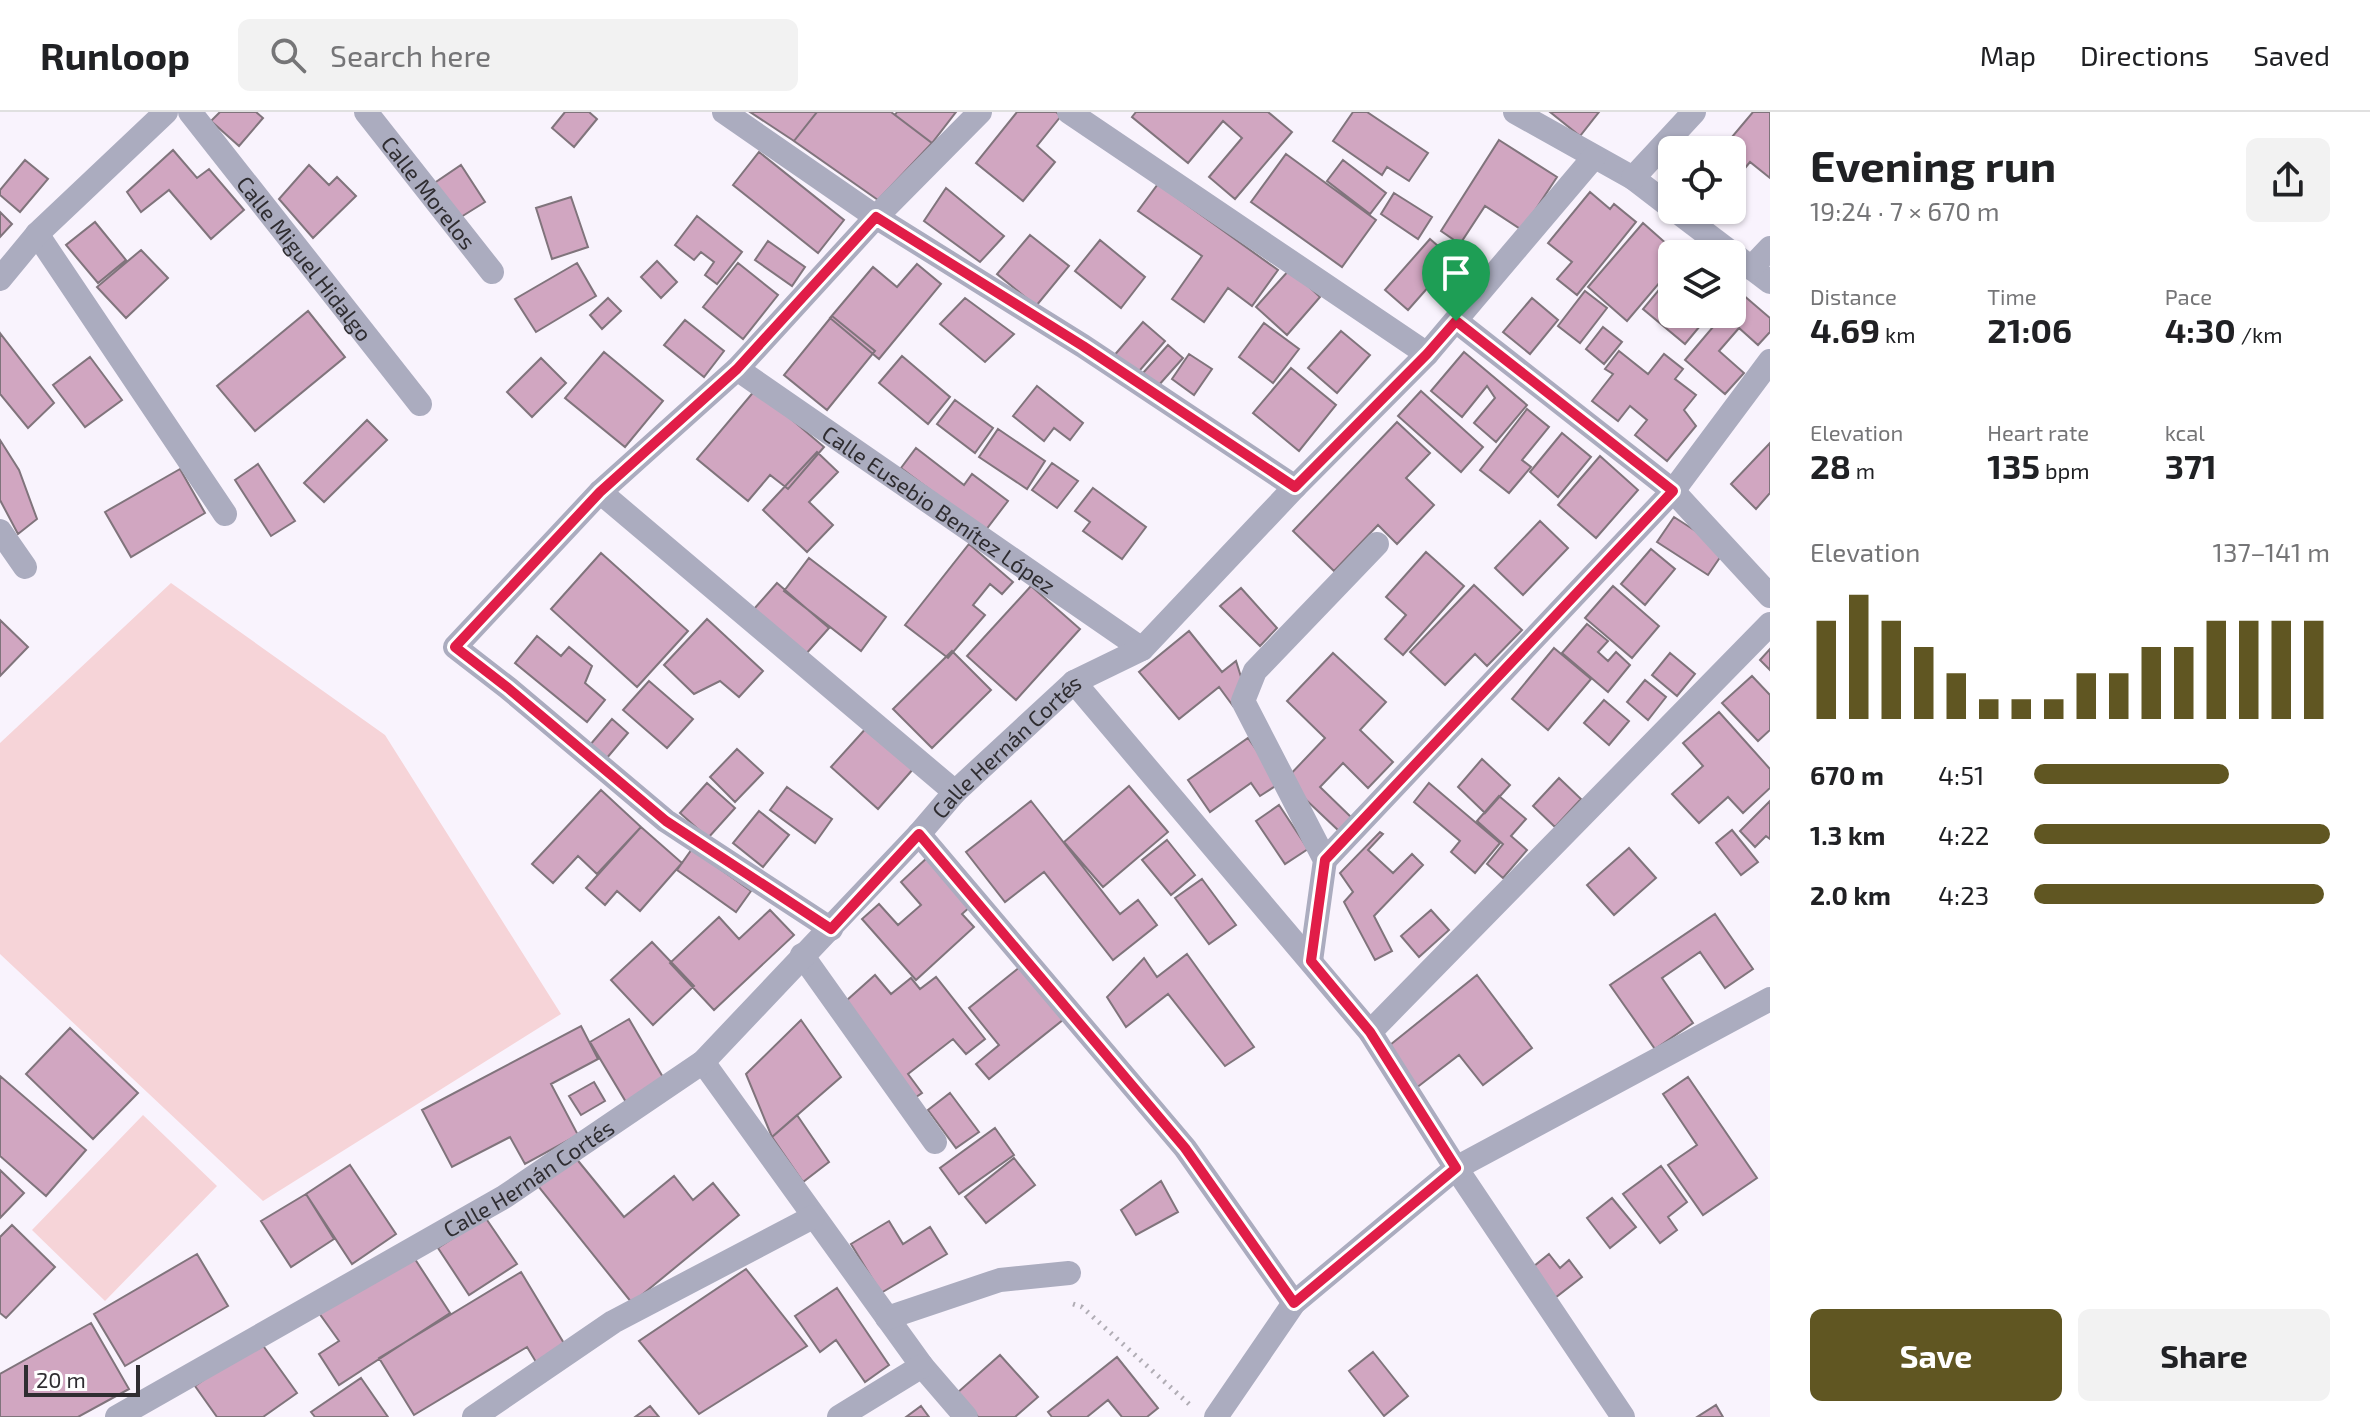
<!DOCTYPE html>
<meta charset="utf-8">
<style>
:root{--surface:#fff;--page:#f2f2f2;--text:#202124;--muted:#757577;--line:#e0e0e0;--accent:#605622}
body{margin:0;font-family:"Exo 2",sans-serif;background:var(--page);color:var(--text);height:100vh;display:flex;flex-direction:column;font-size:30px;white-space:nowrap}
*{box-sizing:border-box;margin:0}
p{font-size:26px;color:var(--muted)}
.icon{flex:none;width:44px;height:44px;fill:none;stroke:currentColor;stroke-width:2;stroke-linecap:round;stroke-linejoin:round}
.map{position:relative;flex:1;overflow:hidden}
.panel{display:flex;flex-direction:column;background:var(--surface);width:600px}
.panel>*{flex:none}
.fabs{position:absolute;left:1658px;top:24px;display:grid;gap:16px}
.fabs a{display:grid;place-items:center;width:88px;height:88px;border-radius:12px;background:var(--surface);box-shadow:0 2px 6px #0004;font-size:40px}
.scale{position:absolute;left:24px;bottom:20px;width:116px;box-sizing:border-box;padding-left:8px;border:4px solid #2f2d31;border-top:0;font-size:22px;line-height:28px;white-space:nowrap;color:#2f2d31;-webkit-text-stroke:6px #fff;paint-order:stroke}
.pin{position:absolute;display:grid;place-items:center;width:68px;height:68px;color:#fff;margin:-82px -34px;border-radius:50% 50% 50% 0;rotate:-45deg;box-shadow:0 0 8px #0007}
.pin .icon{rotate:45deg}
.round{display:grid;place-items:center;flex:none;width:84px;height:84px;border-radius:12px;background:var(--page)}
.headline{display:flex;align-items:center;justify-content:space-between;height:136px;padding:0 40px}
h1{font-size:44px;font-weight:700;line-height:60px}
.figures{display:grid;grid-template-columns:repeat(3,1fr);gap:12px;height:136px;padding:8px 40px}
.figures div{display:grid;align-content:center}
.figures b{font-size:34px;font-weight:700}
.figures small{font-size:22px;font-weight:400}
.figures p{font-size:22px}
.chart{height:224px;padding:16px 40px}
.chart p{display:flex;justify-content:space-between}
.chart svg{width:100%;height:144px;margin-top:8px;stroke:var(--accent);stroke-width:6}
.button{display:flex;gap:16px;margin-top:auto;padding:16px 40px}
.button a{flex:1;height:92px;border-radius:12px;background:var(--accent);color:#fff;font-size:32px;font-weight:700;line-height:92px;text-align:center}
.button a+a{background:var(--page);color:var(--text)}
ul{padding:0 40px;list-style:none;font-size:26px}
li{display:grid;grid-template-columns:128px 96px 1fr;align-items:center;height:60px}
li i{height:20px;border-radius:10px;background:var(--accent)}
header{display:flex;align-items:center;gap:48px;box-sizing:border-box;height:112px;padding:0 40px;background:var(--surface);border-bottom:2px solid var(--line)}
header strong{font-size:38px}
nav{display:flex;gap:44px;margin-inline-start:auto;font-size:28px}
.search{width:560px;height:72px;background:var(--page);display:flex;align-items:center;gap:20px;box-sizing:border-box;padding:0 28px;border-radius:12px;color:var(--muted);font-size:30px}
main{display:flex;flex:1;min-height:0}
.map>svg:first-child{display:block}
</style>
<header>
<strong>Runloop</strong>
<div class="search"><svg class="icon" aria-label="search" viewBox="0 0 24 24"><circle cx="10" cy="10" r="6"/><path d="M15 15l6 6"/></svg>Search here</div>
<nav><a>Map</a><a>Directions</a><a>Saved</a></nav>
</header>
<main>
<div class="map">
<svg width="1770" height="1305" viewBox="0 0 1770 1305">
<rect width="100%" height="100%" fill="#f9f3fd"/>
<!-- green -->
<path fill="#f6d4d8" d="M171 471 385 623 561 902 263 1089 0 842V631Z
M143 1003 217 1074 105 1189 32 1118Z"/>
<!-- building -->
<path fill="#d1a6c1" stroke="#80747c" stroke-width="2" d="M220 0H256L263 6 239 34 211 9Z
M565 0H589L597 7 574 35 552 16Z
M750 0H817L794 29Z
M817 0H891L932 31 878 88 794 29Z
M897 0H956L932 31 895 3Z
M1017 0H1056L1061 4 1037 34 1055 50 1023 89 976 51Z
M1136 0H1268L1292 20 1235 87 1209 65 1242 26 1223 9 1188 51 1132 5Z
M1353 0H1367L1428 41 1409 69 1387 55 1382 63 1333 29Z
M1550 0H1599L1580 24Z
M1753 0H1770V66L1750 50 1732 72V38H1721Z
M1499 28 1557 65 1522 118 1485 94 1460 132 1441 119Z
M173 38 197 66 209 57 244 98 211 127 169 78 141 100 127 80Z
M759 40 844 108 818 141 733 73Z
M1286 42 1376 108 1342 155 1251 90Z
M25 48 48 67 20 100 0 83V78Z
M1343 48 1386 81 1370 102 1327 69Z
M309 53 329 73 337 65 356 84 313 126 279 87Z
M461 53 485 90 453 110 430 74Z
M1158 72 1278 158 1252 194 1228 176 1204 210 1172 187 1202 144 1138 99Z
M946 76 1004 124 980 150 924 109Z
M1590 80 1610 97 1614 92 1636 110 1577 183 1557 167 1572 150 1548 131Z
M1394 81 1432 105 1418 127 1381 102Z
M571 85 588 135 552 147 536 96Z
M0 100 12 112 0 125Z
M697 104 742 140 717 172 705 163 714 150 701 140 694 148 675 133Z
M95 110 126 148 98 171 66 133Z
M1643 111 1678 142H1672V156L1627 209 1588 175Z
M1030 123 1069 154 1036 194 997 162Z
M1430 127 1453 147 1408 198 1385 178Z
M1100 128 1145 165 1121 196 1075 159Z
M768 129 805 155 792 174 755 148Z
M141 138 168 166 126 206 97 175Z
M657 149 677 170 661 186 641 165Z
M577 151 596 184 536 220 515 187Z
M738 151 778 183 743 227 703 195Z
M917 152 941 172 879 247 830 206 873 155 897 175Z
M1290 157 1320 185 1287 223 1256 195Z
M1672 162V202H1710L1685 232 1643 197Z
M1585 179 1607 196 1580 231 1558 214Z
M1742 182 1770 206V220L1758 233 1739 216 1719 239 1744 261 1725 282 1685 248 1724 202H1732V193Z
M608 186 621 199 602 217 590 203Z
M965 186 1014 222 985 250 940 212Z
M1532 186 1558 208 1530 242 1503 220Z
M308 199 345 245 255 319 217 274Z
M832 204 875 239 827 298 784 263Z
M685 208 724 239 704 265 664 233Z
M1143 210 1165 229 1134 265 1112 246Z
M1264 211 1299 237 1273 271 1239 245Z
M1603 215 1622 230 1604 252 1586 237Z
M1341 219 1370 243 1337 281 1308 256Z
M0 221 54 291 28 316 0 282Z
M1168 233 1183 246 1158 274 1143 261Z
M1619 239 1648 262 1664 242 1683 257 1675 267 1696 283 1684 298 1696 314 1667 349 1635 323 1647 308 1630 294 1618 309 1592 289 1613 262 1605 257Z
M604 240 663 289 625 335 565 286Z
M1464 240 1527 293 1496 330 1474 311 1495 286 1487 274 1462 305 1431 279Z
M1189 242 1212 257 1194 283 1172 267Z
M902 244 950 285 928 312 879 271Z
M90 245 122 288 85 315 53 273Z
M541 246 566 271 532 305 507 280Z
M1291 256 1336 293 1299 339 1253 301Z
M1037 274 1083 311 1070 328 1054 316 1044 329 1013 304Z
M756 277 824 335 788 377 770 363 748 389 697 347Z
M1421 279 1483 335 1461 360 1398 304Z
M955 288 993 316 975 341 937 312Z
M1527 297 1549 315 1522 348 1531 355 1509 381 1480 358Z
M367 308 387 328 324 390 304 371Z
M1397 310 1430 341 1406 366 1434 393 1397 432 1378 413 1334 459 1293 419Z
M998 317 1045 349 1027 377 979 345Z
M1562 321 1591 345 1558 385 1530 360Z
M0 328 19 358 37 407 18 422 0 388Z
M1770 331V381L1756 397 1731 372Z
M916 336 964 373 972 362 1008 389 985 419 901 356Z
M817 340 838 360 809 390 833 413 807 440 763 398Z
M1600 344 1638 378 1596 426 1558 393Z
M1052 351 1078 369 1057 396 1032 378Z
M258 352 295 409 271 424 235 368Z
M180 357 205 401 131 445 105 400Z
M1093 376 1146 415 1122 447 1083 419 1090 410 1075 399Z
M1674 405 1725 438 1708 463 1657 430Z
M1540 409 1568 436 1523 483 1495 456Z
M969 432 1013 470 1002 482 990 472 973 493 985 503 948 546 905 513Z
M1651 437 1675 457 1645 493 1621 472Z
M1426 440 1464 474 1403 543 1385 527 1406 503 1386 485Z
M601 441 688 519 637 575 551 497Z
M809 446 886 505 861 539 784 479Z
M777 471 829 516 805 543 754 497Z
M1474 473 1522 518 1487 554 1475 542 1445 573 1410 540Z
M1031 474 1080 517 1016 588 967 544Z
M1613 474 1659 514 1632 546 1585 506Z
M1241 476 1277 516 1260 534 1220 494Z
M707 507 763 559 739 585 720 569 694 582 664 553Z
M0 508 28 535 0 564Z
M1587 512 1608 529 1598 540 1608 549 1616 540 1630 553 1608 580 1562 541Z
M1189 519 1222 560 1236 549 1242 568 1233 594 1219 575 1179 607 1139 560Z
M537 524 561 544 569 535 592 554 585 571 605 588 587 610 515 551Z
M1554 536 1591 567 1548 618 1512 587Z
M1770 537V558L1760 548Z
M952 539 991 578 932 636 893 597Z
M1333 541 1386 590 1360 618 1393 650 1368 676 1343 651 1320 675 1352 706 1339 719 1285 668 1325 626 1287 589Z
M1670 541 1695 562 1677 584 1652 563Z
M1752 564 1770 583V618L1758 629 1722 591Z
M1645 568 1666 585 1648 608 1627 590Z
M649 569 693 607 667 636 623 598Z
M1604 588 1629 609 1609 633 1584 611Z
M1719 600 1770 657V676L1743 701 1728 685 1699 711 1672 682 1703 654 1683 631Z
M612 607 628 621 606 647 590 633Z
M868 614 914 656 878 697 831 655Z
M1248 626 1280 671 1260 684 1251 671 1210 700 1188 668Z
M737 637 763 661 735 690 710 665Z
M1482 647 1510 673 1485 701 1458 675Z
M1559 666 1581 687 1555 715 1533 694Z
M707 671 735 696 708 726 680 701Z
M1429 671 1500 731 1475 761 1451 740 1460 729 1414 690Z
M1129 674 1168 720 1103 775 1064 730Z
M787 675 832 707 815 731 770 698Z
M601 678 641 715 597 762 578 744 553 771 532 752Z
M1499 684 1526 707 1511 724 1527 738 1503 766 1487 752 1503 732 1477 709Z
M1031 689 1120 802 1138 788 1157 813 1113 848 1044 760 1005 790 966 740Z
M1770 689V727L1766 724 1755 735 1740 719Z
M1279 693 1308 737 1285 752 1256 709Z
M759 699 789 723 763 755 733 731Z
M641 715 682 751 640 799 617 779 605 793 586 776Z
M1732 718 1758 750 1741 763 1716 731Z
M1380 720 1383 722 1368 738 1393 761 1412 742 1423 753 1374 804 1392 839 1375 848 1344 790 1353 780 1340 761Z
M1167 728 1195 763 1171 783 1142 748Z
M1629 736 1656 766 1614 803 1587 773Z
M692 737 751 779 736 800 677 758Z
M929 744 972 793 962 802 974 815 916 868 862 807 879 792 898 813 921 793 901 770Z
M1202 767 1236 813 1209 832 1175 786Z
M770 798 794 823 714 898 670 851 719 805 739 827Z
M1431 798 1449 818 1419 845 1401 824Z
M1715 802 1753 857 1725 876 1700 840 1662 866 1693 911 1655 937 1610 873Z
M652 830 694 874 653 913 611 868Z
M1187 842 1254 935 1225 954 1168 882 1126 915 1107 885 1144 846 1157 865Z
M1021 854 1064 907 989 967 976 952 999 933 969 896Z
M875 863 891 882 911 866 920 877 936 865 985 927 966 942 953 927 908 962 922 981 913 987 846 889Z
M1477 863 1532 936 1483 973 1459 943 1411 980 1390 933Z
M629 907 664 967 626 990 590 930Z
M801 908 841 965 772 1025 746 962Z
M581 914 598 947 551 972 578 1023 525 1052 510 1025 452 1055 422 998Z
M70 916 138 981 93 1027 26 962Z
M0 964 86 1038 46 1084 0 1044Z
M1688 965 1757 1066 1703 1103 1668 1053 1697 1033 1663 982Z
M594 970 605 989 581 1003 569 984Z
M950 981 979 1020 956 1036 928 998Z
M797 1003 829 1050 803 1070 772 1025Z
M995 1016 1014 1043 959 1082 940 1056Z
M575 1045 624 1105 674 1064 693 1088 713 1071 739 1103 632 1191 538 1074Z
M1014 1046 1035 1073 986 1111 965 1085Z
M350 1053 396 1122 352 1152 306 1082Z
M1661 1054 1687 1090 1668 1105 1677 1118 1660 1131 1623 1082Z
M0 1058 24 1081 0 1106Z
M1161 1069 1178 1100 1136 1123 1121 1098Z
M306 1082 334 1127 291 1155 261 1109Z
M1612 1086 1636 1115 1610 1136 1587 1106Z
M485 1105 517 1152 469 1183 438 1136Z
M889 1109 903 1132 930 1115 947 1142 881 1181 851 1132Z
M12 1113 55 1155 6 1206 0 1201V1125Z
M411 1141 450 1201 339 1273 319 1242 339 1229 319 1201Z
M197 1142 228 1194 125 1254 94 1202Z
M1549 1142 1560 1156 1569 1148 1582 1165 1551 1189 1528 1159Z
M746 1157 807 1234 699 1302 639 1229Z
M521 1160 565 1233 536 1250 527 1235 414 1303 379 1246Z
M837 1176 889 1253 865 1270 836 1228 820 1240 795 1204Z
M91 1211 129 1277 78 1305H0V1262Z
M259 1228 297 1281 263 1305H217L195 1274Z
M1373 1240 1408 1284 1384 1304 1349 1259Z
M1000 1243 1038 1285 1015 1305H978L957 1281Z
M1117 1245 1158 1296 1147 1305H1122L1108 1288 1087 1305H1052L1048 1300Z
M361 1266 388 1305H315L311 1300Z
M1716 1293 1723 1305H1697Z
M650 1294 659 1305H635Z
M921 1294 929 1305H906Z"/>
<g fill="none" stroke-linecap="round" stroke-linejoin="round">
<!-- path -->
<path stroke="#b1adb5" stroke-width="5" stroke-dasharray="2 6" stroke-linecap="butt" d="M1073 1192 1082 1195 1189 1292"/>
<!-- minor -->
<g stroke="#abacbf" stroke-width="24">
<path id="s1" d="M190 0 420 292"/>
<path id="s2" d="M366 0 492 160"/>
<path d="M724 0 876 105 1083 234 1295 375"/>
<path d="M1069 0 1427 242"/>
<path d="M1515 0 1633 66 1672 96"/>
<path d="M1633 66 1694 0"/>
<path d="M1675 98 1770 170"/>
<path d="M37 122 225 402"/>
<path d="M1751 156 1770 136"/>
<path d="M0 167 37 122 166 0"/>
<path d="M1456 209 1673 379 1770 484"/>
<path id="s3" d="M737 257 1142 537"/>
<path d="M600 380 955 680"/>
<path d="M0 419 25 455"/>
<path d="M1074 570 1370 920 1456 1056 1623 1305"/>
<path d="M919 722 1185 1036 1294 1191"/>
<path d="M1325 748 1673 379 1770 249"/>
<path d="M831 817 666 709 508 576 455 535 600 380 737 257 876 105 980 0"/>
<path d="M802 843 935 1030"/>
<path d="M1311 849 1325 748 1243 589 1255 559 1377 432"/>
<path d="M1370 920 1770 512"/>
<path d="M703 950 922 1254 966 1305"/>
<path d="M887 1206 1000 1168 1069 1161"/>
<path id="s4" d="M117 1305 504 1085 703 950 919 722 955 680 1074 570 1142 537 1295 375 1427 242 1594 45"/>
<path d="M474 1305 613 1210 813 1105"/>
<path d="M839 1305 922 1254"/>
<path d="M1216 1305 1294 1191 1456 1056 1770 887"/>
</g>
</g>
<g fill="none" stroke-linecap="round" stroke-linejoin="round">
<defs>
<path id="route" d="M876 105 1083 234 1295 375 1427 242 1456 209 1673 379 1325 748 1311 849 1370 920 1456 1056 1294 1191 1185 1036 919 722 831 817 666 709 508 576 455 535 600 380 737 257Z"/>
</defs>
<!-- route casing -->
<use href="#route" stroke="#fff" stroke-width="16"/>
<!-- route -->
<use href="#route" stroke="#e11d48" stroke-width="10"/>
</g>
<g text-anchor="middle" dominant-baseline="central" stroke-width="6" stroke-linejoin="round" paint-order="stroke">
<!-- street labels -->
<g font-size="22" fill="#2f2d31" stroke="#fff">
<text stroke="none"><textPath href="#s2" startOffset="102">Calle Morelos</textPath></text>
<text stroke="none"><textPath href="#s1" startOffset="186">Calle Miguel Hidalgo</textPath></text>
<text stroke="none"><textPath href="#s3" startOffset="246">Calle Eusebio Benítez López</textPath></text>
<text stroke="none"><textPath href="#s4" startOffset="1124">Calle Hernán Cortés</textPath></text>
<text stroke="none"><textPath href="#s4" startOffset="476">Calle Hernán Cortés</textPath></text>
</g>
</g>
</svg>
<div class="fabs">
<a><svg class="icon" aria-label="locate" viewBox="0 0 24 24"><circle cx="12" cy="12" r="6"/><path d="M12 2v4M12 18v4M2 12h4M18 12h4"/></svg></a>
<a><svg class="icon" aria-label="layers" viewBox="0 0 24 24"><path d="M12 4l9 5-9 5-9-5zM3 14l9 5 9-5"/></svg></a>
</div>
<div class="scale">20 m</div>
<div class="pin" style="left:1456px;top:209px;background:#1e9e55"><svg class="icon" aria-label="arrive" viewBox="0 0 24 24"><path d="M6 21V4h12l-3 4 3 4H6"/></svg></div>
</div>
<section class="panel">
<div class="headline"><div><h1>Evening run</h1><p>19:24 · 7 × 670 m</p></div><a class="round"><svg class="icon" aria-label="share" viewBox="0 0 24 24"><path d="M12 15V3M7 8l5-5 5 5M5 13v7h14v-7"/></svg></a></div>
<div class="figures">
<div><p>Distance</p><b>4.69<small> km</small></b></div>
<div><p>Time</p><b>21:06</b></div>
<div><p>Pace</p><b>4:30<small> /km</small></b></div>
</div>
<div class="figures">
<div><p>Elevation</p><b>28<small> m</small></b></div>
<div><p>Heart rate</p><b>135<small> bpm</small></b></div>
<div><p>kcal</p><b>371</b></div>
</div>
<div class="chart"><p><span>Elevation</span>137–141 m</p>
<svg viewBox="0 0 160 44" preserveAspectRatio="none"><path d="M5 44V14M15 44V6M25 44V14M35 44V22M45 44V30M55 44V38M65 44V38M75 44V38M85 44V30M95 44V30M105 44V22M115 44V22M125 44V14M135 44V14M145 44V14M155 44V14"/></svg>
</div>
<ul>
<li><b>670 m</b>4:51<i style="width:66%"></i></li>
<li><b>1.3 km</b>4:22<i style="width:100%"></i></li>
<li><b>2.0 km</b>4:23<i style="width:98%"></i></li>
</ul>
<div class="button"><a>Save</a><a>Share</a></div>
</section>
</main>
